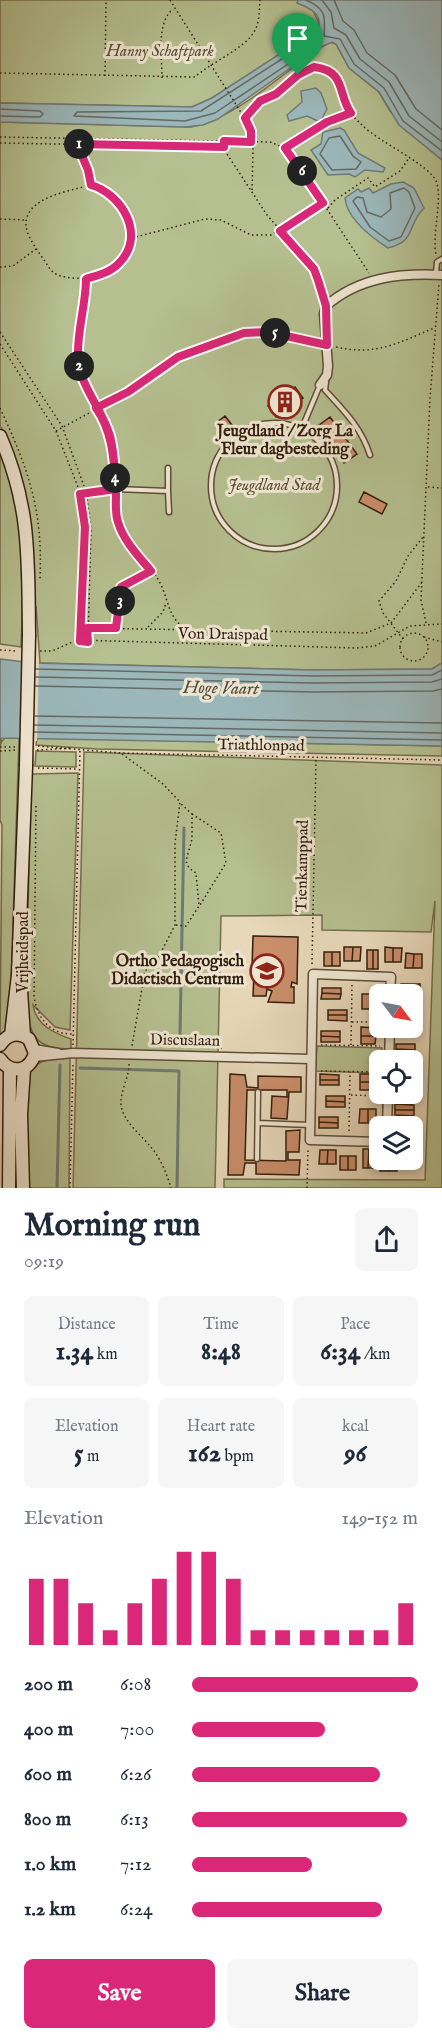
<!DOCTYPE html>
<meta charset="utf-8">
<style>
:root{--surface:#fff;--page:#f6f6f7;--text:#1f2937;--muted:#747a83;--accent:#db2777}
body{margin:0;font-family:"IM FELL English",serif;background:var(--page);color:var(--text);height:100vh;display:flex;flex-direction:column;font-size:22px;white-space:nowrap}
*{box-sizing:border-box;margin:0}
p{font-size:20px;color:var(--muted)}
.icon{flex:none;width:33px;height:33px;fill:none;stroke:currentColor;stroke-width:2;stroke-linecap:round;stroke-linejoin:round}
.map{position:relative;height:1188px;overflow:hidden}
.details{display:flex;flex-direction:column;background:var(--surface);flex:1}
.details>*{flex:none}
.needle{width:39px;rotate:122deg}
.buttons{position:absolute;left:369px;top:984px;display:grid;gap:12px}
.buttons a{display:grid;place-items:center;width:54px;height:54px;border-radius:9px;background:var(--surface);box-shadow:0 3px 9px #0003;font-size:30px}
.pin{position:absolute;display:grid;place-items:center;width:51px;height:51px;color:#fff;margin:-62px -26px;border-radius:50% 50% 50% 0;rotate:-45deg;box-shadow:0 0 6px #0007}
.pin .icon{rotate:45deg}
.km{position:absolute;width:30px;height:30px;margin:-15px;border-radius:50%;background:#222;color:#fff;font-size:16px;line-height:30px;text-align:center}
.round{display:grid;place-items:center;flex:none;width:63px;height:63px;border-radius:9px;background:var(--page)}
.overview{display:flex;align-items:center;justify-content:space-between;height:102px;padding:0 24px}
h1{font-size:33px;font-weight:800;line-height:45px}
.figures{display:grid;grid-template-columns:repeat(3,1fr);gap:9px;height:102px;padding:6px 24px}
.figures div{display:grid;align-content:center;border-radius:9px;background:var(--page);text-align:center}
.figures b{font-size:26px;font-weight:800}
.figures small{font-size:16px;font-weight:400}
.figures p{font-size:16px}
.chart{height:168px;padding:12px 24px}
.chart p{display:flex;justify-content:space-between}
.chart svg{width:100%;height:108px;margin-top:6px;stroke:var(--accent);stroke-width:6}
.cta{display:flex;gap:12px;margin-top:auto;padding:12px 24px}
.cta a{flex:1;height:69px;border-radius:9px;background:var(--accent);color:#fff;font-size:24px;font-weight:800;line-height:69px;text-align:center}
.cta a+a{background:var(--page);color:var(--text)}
ul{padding:0 24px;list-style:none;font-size:20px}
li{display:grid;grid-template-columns:96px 72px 1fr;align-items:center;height:45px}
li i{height:15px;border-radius:8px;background:var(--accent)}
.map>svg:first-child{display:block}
</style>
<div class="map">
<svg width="442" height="1188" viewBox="0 0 442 1188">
<rect width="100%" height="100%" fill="#e7d8b9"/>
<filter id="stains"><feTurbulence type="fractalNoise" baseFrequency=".00333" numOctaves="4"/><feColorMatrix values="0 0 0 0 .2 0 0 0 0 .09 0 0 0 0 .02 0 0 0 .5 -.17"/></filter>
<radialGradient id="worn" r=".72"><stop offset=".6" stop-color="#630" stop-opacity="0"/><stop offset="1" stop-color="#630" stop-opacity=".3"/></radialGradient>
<!-- green -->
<path fill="#b5bf8f" stroke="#746e4e" stroke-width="1.5" d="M0 0H298V3L312 9 320 25 310 35 212 98 192 107 0 103Z
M329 42 336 44 349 68 379 92 390 111 442 160V663L432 669 313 670 40 663 36 606 32 632C34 557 34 494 0 425V122L191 127C237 119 290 66 329 42Z
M0 448 16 483 24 568 21 647 0 644Z
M0 738 2 741 5 738H19L10 1017 8 1031 0 1038 2 825 0 820V746L2 741 0 743Z
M37 738 442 746V756L97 749 36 745Z
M36 751 76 752V767L35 766Z
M84 752 442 765V1188H224V1179L425 1180 435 901 431 932 322 930V915L221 916 215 1188H73Z
M78 773 70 1030 55 1027 33 1005C36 1025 54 1033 71 1039V1049C35 1049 30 1036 26 1004L31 774Z
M317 1046 382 1048 379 1073 315 1071Z
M70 1058 69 1188H28L25 1136 29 1073C38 1058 54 1059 70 1058Z"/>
<!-- water -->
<path fill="#9bb7ba" stroke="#717a75" stroke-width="1.5" d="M298 0H442V160L399 125 379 92 349 68 336 44 332 42 319 48 218 119 203 125 185 127 0 122V103L192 107 212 98 318 29C323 14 310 8 297 3Z
M316 88 321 93 327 109 320 122 307 116 289 121 287 115 302 102 301 91Z
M340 128 344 130 358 153 385 168 383 172 365 170 355 177 349 174 328 175 311 150 321 144 323 132Z
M403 182 414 188 424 208C406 226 417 241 388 248 371 237 347 219 345 198L358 189 361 192 369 188 373 193 391 184Z
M0 659 33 663 313 670 432 669 442 663V746L0 738Z"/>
<!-- pier -->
<path fill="#e7d8b9" d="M22 657 39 660 37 741H20Z"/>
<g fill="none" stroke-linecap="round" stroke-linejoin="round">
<!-- shore -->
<path stroke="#666a64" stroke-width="1.5" d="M306 0C327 9 325 17 324 36L340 39 354 64 384 88 403 121 442 151
M322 0 331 12 334 28 346 35 360 59 389 82 409 116 442 142
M334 0 343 21 354 30 367 53 395 75 416 109 442 130
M310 41 314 43 312 48 215 113 185 121 74 116 77 112 201 111Z
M0 109 40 111 43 114 40 117 0 116
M340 136 353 156 361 162 356 169 332 170 320 154 329 138Z
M404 188 409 192 415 208 401 237 389 241 370 227 353 201 357 197 363 198 367 212 381 217 391 209 390 193Z
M36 669 313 676 432 675 442 670
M36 677 313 683 432 682 442 679
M35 686 313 692 433 691 442 689
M35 716 442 723
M34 725 442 733
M34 732 442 740"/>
<!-- stream -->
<path stroke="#717a75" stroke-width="3" d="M180 1034 184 828
M80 1068 179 1071 177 1188
M57 1188 60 1065"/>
</g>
<!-- building -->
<path fill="#ca8e6b" stroke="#321e0d" stroke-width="1.5" d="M295 387 303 398 276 417 268 406Z
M225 416 235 429 227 436 216 423Z
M330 417 357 454 344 463 318 426Z
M364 492 387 504 382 514 359 502Z
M253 936 298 937 297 984 292 982 291 987H294V1003L268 1002 272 991 267 989 266 996H253L254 973 257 970 252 969Z
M344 947H353L352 961H344Z
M353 947H361L360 961H352Z
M385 947 393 948V962H385Z
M393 948H402L401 962H393Z
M367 950H373V969H367Z
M373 950H378V969H373Z
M324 952H332V966H324Z
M332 952H340V966H332Z
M406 953 414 954 413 968H405Z
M414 954H422V968H413Z
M401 984H420V990L401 989Z
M322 988H341V994L322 993Z
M401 989 420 990V995L401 994Z
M322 993 341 994 340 999H321Z
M362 994H370V1009H362Z
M370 994 378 995V1009H370Z
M328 1010H347V1015H328Z
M328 1015H347V1021L328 1020Z
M361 1027 376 1028V1036H361Z
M400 1029 419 1030V1035H400Z
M321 1031H340V1037L321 1036Z
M321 1036 340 1037V1042H321Z
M361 1036H376L375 1044H361Z
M396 1044H415V1050L396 1049Z
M396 1049 415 1050V1055H396Z
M230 1074 245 1075 247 1087 258 1088V1076L301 1077V1092H289L287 1119 271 1118 272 1096 287 1097V1090H247L245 1160 286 1161V1131L300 1130 299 1152H288V1160H300L299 1175 256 1174V1163H245L243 1175H228Z
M320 1074 339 1075V1080H320Z
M360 1074H375V1082H360Z
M320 1080H339V1085H320Z
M360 1082H375L374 1090H360Z
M326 1096H345V1102L326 1101Z
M326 1101 345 1102V1107H326Z
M395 1104 414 1105V1110H395Z
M360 1109H368V1123H359Z
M368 1109H376V1124L368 1123Z
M395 1110H414V1116L395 1115Z
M319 1117H338V1123L319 1122Z
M319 1122 338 1123V1128H319Z
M363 1149H369L368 1168H363Z
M369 1149H374V1168H368Z
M320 1150H328L327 1164H319Z
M328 1150H336V1164H327Z
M412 1152H418L417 1166H409Z
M340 1156H348V1170H340Z
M348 1156H356V1170H348Z
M381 1160H389V1171H380Z
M389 1160H397V1171H389Z"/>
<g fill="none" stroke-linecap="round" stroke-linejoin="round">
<defs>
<path id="service" d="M436 273 437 262 442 259
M326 382 325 390C344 411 361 427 370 455
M211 486a63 63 0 1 1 126 0a63 63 0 1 1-126 0Z
M302 428 320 385
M168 491 169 512
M80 494 116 489 168 491V468
M258 1123 310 1125
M257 1159 258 1092"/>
<path id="minor" d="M320 385 327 375 328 366 324 314 326 306C359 277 400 273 442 275
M34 1049 58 1053
M34 1057 73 1053 310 1059
M389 1060 390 1028
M387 1126 388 1094
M380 1142 310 1140 313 974 391 977 390 994"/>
<path id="secondary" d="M0 436C31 507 28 560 29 635
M21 991 24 1036
M11 1035 18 975 26 766
M0 1045C7 1034 18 1031 29 1039L35 1053C30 1072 11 1075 0 1059
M9 1188 10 1069
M23 1188 21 1114 24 1069"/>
</defs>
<!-- service casing -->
<use href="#service" stroke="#5f4c38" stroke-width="7"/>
<!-- minor casing -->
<use href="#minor" stroke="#5f4c38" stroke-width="11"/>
<!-- secondary casing -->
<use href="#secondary" stroke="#321e0d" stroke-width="15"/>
<!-- path -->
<path stroke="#321e0d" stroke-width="1.5" stroke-dasharray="1.5 3" stroke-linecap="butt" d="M170 0 247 122 253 149 252 192
M0 73 195 77C210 63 244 49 254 32 260 22 259 11 260 0
M105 76 106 0
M162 78C162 57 156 23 173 9
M245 118C251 113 254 106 260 101 265 98 272 96 277 93 290 86 301 65 318 67 342 70 339 92 347 108 351 115 357 120 362 125 380 143 431 165 437 183 442 206 432 231 436 255
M0 137 270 142 285 148 292 156 369 273
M75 140 88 170 91 185
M224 141 227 154 267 215 314 269 322 297
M0 143 224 147
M285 148 327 122 350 114
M91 185C153 203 139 284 72 278 62 277 53 275 48 266 41 255 31 243 27 231 18 198 70 191 91 185Z
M328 208 335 200 368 178 375 187 400 171 409 158
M0 219 25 220
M132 238 205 219 221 220 251 235H271L323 203
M0 267 13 266 36 249
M86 279 77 355 81 377 104 419 110 437 115 482
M0 332 62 426 84 486
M0 344 56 431 78 487
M336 347C376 356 398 343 434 328
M0 408C29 470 43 511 40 579
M56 431 128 392 178 358 244 333 269 331 316 343
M428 487 442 488
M116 496C118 547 138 544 159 581 169 599 167 616 185 629
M87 499 91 529 88 641
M426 623 421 600 430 398 439 284
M148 627 163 612 166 603
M87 628 366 633 391 623 422 582
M116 628 121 587 150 571
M400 647a14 14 0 1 1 28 0a14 14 0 1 1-28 0Z
M424 637 442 642
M403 639 383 613 379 601 396 581 408 556 423 537
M80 640 85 527 81 501
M0 650 17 651
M40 651H52L77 640 357 648 375 646 410 626 442 624
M38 746 121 753 442 760
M0 747H16
M37 750 72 748
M0 751 17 750
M122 754 163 784 180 802 175 843V925L158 958 145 971 132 1046
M38 768 78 769
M36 806 34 997C38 1018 49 1034 72 1034
M192 814 221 833 226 863 200 905
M176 925 186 926 199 906 196 873 189 868 186 861 192 839V814L180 803
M312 964 316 759
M352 1022H380
M73 1045 80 750
M321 1045 380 1046
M351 1045 352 983
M189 1046 223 1048
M129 1064C129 1078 120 1091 121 1105 123 1121 140 1134 150 1146 160 1157 167 1174 171 1188
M321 1071 380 1072
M351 1095 379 1096
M349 1131 350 1072
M70 1188 73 1062
M307 1188 308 1149"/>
<!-- service -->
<use href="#service" stroke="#efe6d2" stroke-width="4"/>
<!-- minor -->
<use href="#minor" stroke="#efe6d2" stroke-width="8"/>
<!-- secondary -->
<use href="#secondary" stroke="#efe6d2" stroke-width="12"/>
<defs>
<path id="secondary-bridge" d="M26 766 29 635"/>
</defs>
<!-- secondary-bridge casing -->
<use href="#secondary-bridge" stroke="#321e0d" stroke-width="15" stroke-linecap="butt"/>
<!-- secondary-bridge -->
<use href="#secondary-bridge" stroke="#efe6d2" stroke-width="12"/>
</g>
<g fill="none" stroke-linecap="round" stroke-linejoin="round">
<defs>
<path id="route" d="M298 75 276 94 260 101 245 118 251 131V142L224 141V147L77 144 88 170 91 185C122 194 146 235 120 262 112 272 98 275 86 279 86 304 77 331 78 356 79 386 102 408 110 436 115 455 115 475 116 495 116 503 115 514 118 522 123 540 139 557 151 571L121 587 116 628H87L88 642 80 641 85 527 80 494 116 489C114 461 113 432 96 408L128 392 178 357 244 333 268 332 327 345 326 306 318 280 314 269 280 231 323 203 285 148 327 122 351 113C337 94 347 71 314 67L298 75"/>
</defs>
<!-- route casing -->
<use href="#route" stroke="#fff" stroke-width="12"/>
<!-- route -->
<use href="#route" stroke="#db2777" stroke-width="8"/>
</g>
<!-- icons -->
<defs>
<symbol id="building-ring" viewBox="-11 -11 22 22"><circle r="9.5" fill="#efe6d2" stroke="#8f2418" stroke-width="1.5"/><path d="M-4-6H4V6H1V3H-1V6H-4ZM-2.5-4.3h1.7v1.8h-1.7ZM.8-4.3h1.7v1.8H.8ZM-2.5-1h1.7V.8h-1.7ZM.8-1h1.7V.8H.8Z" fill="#8f2418"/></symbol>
<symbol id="university-ring" viewBox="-11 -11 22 22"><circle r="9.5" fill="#efe6d2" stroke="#8f2418" stroke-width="1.5"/><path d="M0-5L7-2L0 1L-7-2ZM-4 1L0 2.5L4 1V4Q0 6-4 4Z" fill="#8f2418"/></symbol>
</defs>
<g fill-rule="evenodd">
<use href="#building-ring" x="266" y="383" width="38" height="38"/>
<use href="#university-ring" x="248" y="952" width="38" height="38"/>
</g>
<g text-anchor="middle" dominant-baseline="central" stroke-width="6" stroke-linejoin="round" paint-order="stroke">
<!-- park labels -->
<g font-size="16" font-style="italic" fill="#594e34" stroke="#efe6d2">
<text x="160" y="52">Hanny Schaftpark</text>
<text x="274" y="486">Jeugdland Stad</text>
</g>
<!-- poi labels -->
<g font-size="16" font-weight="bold" fill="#321e0d" stroke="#efe6d2">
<text x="285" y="432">Jeugdland / Zorg La<tspan x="285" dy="18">Fleur dagbesteding</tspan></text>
<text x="244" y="962" text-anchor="end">Ortho Pedagogisch<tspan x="244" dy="18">Didactisch Centrum</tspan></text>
</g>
<!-- street labels -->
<g font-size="16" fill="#321e0d" stroke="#efe6d2">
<text transform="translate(223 635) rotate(1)">Von Draispad</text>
<text transform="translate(261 746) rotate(1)">Triathlonpad</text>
<text transform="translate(303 866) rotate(-89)">Tienkamppad</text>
<text transform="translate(24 952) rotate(-90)">Vrijheidspad</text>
<text transform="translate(185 1041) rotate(1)">Discuslaan</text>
</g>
<!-- water labels -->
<g font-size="18" font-style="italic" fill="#524c41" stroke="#efe6d2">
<text transform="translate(221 689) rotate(1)">Hoge Vaart</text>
</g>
</g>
<rect width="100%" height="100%" filter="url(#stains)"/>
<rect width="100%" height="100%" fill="url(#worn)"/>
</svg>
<div class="buttons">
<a><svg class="needle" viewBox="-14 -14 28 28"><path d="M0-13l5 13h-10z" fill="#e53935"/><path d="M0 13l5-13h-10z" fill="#747a83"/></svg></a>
<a><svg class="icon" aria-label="locate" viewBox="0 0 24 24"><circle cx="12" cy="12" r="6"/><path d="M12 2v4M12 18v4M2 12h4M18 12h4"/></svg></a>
<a><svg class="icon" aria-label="layers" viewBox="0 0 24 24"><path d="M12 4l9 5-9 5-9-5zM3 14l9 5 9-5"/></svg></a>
</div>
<div class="pin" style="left:298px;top:75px;background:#1e9e55"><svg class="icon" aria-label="arrive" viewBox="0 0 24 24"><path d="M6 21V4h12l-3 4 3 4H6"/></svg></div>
<b class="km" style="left:79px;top:144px">1</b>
<b class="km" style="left:79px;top:366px">2</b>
<b class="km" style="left:120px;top:601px">3</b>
<b class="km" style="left:115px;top:478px">4</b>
<b class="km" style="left:275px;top:333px">5</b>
<b class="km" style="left:302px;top:171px">6</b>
</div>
<section class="details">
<div class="overview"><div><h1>Morning run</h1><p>09:19</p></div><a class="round"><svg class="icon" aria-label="share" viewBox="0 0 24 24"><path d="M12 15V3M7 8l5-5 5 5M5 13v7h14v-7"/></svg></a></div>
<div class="figures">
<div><p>Distance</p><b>1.34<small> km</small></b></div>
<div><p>Time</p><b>8:48</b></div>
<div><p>Pace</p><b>6:34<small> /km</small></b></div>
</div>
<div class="figures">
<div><p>Elevation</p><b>5<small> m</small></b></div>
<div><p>Heart rate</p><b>162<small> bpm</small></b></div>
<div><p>kcal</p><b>96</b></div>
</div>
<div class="chart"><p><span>Elevation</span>149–152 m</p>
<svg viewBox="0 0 160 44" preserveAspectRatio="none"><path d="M5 44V17M15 44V17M25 44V27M35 44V38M45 44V27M55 44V17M65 44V6M75 44V6M85 44V17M95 44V38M105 44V38M115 44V38M125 44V38M135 44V38M145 44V38M155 44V27"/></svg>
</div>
<ul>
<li><b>200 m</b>6:08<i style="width:100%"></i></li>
<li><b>400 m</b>7:00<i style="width:59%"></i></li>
<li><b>600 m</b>6:26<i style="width:83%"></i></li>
<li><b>800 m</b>6:13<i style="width:95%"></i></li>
<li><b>1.0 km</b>7:12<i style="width:53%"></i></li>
<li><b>1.2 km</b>6:24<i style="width:84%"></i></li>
</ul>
<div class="cta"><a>Save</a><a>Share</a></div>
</section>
